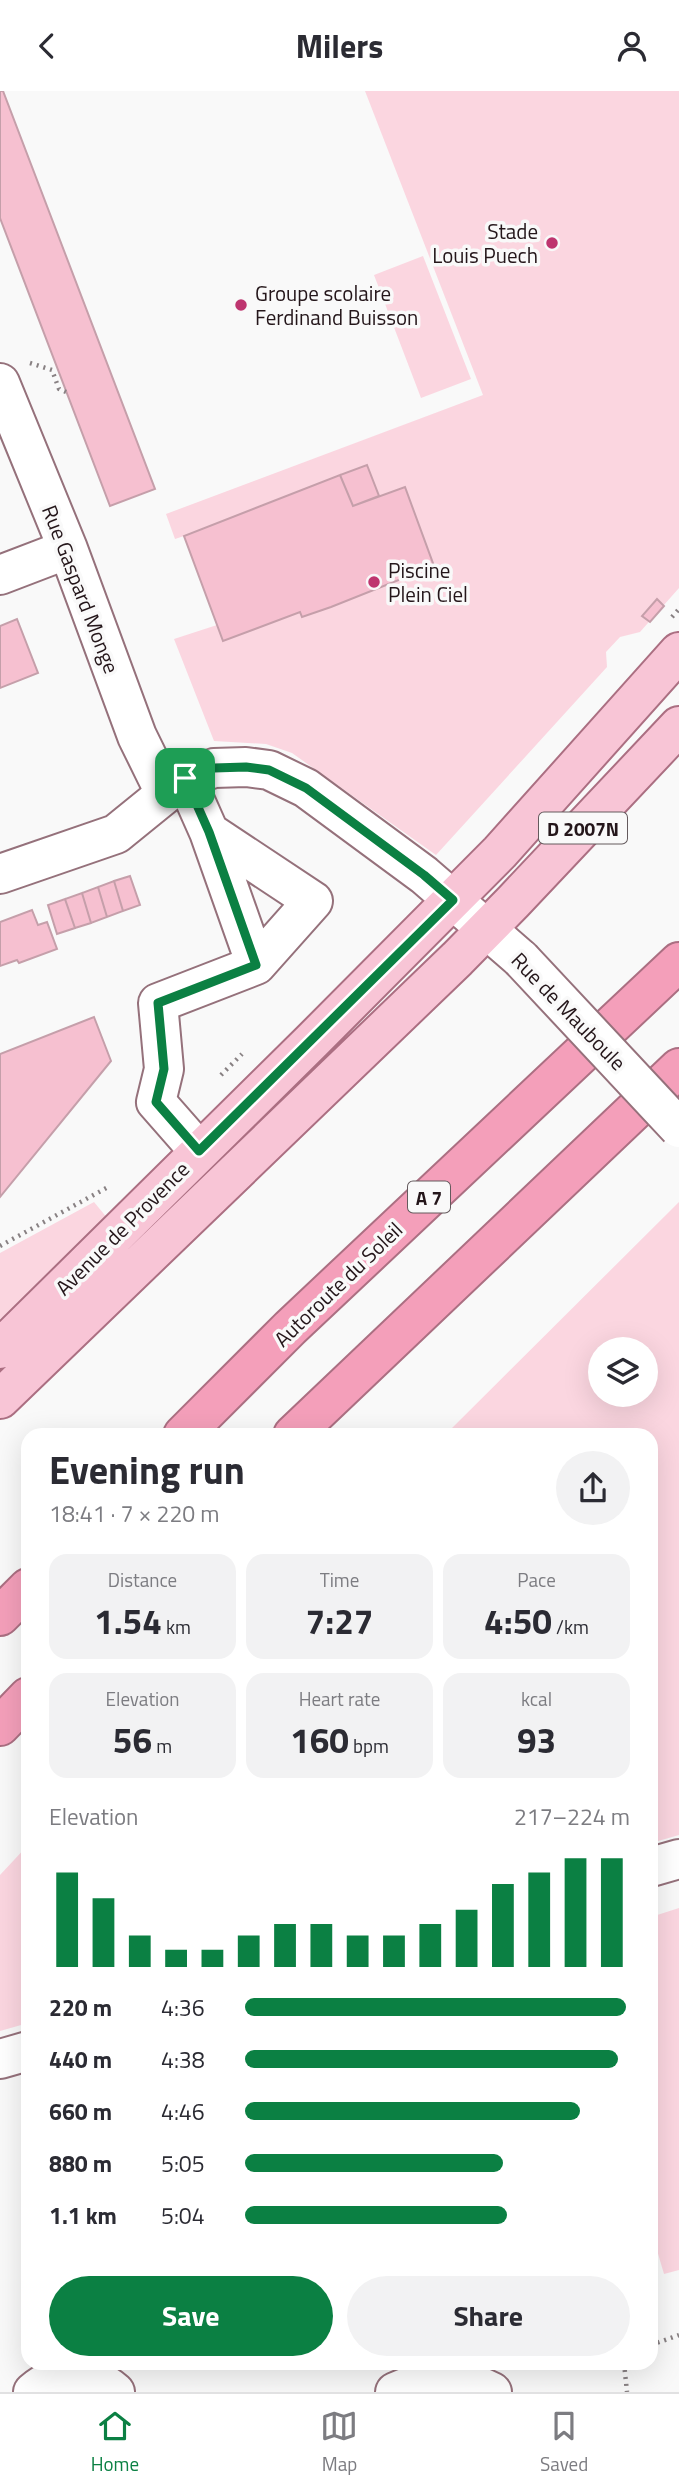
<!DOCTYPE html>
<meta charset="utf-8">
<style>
:root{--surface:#fff;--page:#f2f2f3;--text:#2b2b33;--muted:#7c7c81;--line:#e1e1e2;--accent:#0b8043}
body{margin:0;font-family:"Titillium Web",sans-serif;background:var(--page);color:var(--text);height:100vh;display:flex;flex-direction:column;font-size:26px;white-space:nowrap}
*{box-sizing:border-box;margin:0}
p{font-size:23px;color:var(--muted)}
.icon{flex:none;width:38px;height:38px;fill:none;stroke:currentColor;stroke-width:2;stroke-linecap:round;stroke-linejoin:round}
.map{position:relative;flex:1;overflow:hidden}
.sheet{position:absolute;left:21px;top:1337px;width:637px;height:942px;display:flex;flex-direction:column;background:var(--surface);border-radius:21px;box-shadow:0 7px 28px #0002}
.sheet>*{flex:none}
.buttons{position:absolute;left:588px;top:1246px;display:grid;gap:14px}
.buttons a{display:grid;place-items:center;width:70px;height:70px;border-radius:50%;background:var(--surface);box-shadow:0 7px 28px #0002;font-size:35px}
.pin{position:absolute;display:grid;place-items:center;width:60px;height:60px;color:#fff;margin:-30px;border-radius:14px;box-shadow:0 4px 10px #0006}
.round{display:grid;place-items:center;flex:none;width:74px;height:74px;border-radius:37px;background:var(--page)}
.overview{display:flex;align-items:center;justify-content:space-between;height:119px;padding:0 28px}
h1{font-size:38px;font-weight:700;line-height:52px}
.figures{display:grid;grid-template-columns:repeat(3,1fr);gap:10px;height:119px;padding:7px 28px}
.figures div{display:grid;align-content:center;border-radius:18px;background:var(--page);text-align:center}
.figures b{font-size:35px;font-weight:700}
.figures small{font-size:19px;font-weight:400}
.figures p{font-size:19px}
.chart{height:196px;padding:14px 28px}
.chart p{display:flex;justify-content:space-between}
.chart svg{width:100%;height:126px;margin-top:7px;stroke:var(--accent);stroke-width:6}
.cta{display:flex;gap:14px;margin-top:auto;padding:14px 28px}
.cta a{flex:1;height:80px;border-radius:42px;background:var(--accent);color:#fff;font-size:28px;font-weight:700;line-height:80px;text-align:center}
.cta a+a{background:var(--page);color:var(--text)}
ul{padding:0 28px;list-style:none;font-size:23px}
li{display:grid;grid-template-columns:112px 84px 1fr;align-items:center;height:52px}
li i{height:18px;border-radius:9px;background:var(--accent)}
header{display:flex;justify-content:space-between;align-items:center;height:91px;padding:0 28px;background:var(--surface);font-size:32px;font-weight:700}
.dock{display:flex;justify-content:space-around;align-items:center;height:98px;border-top:2px solid var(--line);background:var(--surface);font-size:19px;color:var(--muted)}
.dock a{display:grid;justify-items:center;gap:4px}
.dock .current{color:var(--accent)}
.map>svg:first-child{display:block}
</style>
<header><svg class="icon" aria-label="back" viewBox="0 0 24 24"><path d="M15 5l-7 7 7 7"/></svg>Milers<svg class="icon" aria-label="person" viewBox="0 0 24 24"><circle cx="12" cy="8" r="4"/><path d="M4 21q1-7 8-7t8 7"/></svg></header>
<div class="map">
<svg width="679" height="2301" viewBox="0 0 679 2301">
<rect width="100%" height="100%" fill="#f9f9f9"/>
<!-- green -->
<path fill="#fbd6e0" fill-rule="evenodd" d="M365 0H679V497L640 541 620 546 606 561 607 576 436 764 292 662 266 653 214 650 174 548 217 534 184 445 175 448 166 423 483 304Z
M423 165 471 288 421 307 374 184Z
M94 1111 108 1128 15 1217 0 1228V1162Z
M679 1111V1744L651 1752V1344H445ZM600 1258H646V1304H600Z
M28 1754V1932L0 1940V1784Z
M679 1817V2179L664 2183 651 2139V1826Z"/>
<!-- building -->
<path fill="#f6c0d0" stroke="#c59faa" stroke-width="2" d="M0 0H3L155 398 110 415 0 127Z
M367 374 379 405 353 415 340 384Z
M340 384 353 415 405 396 434 475 331 516 302 526 300 521 223 550 184 445Z
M657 508 664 515 650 531 642 525Z
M17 528 38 582 0 597V535Z
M130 785 140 814 123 820 114 790Z
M114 790 123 820 107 826 98 796Z
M98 796 107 826 91 832 82 802Z
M82 802 91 832 75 837 65 808Z
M65 808 75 837 57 843 48 814Z
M32 819 38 834 47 831 57 858 19 872 17 869 0 875V831Z
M94 926 111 970 0 1106V963Z"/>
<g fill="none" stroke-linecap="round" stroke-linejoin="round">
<defs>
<path id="minor" d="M0 292 68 458 137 645 165 702
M0 484 68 458
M185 687 209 741 256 874
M0 783 116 743 185 687 214 677 246 676 269 679 306 697 424 784 521 868
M199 1060 156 1011 164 978 158 912 256 874 313 810 209 741
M651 1776 679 1768
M0 1968 28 1960
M33 2301C57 2280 91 2280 115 2301
M395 2301C435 2284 451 2280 492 2301"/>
<path id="major" d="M0 1258 312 950 500 761 679 561
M0 1308 457 868 513 811 679 635"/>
<path id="highway" d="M183 1344 290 1237 679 871
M293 1344 679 977
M0 1525 28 1497
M0 1635 28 1606"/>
</defs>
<!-- minor casing -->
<use href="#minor" stroke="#95717b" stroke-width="42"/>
<!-- major casing -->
<use href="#major" stroke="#ab6f82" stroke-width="42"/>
<!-- highway casing -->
<use href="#highway" stroke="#ab6f82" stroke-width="42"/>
<!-- path -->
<path stroke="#888183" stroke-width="4.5" stroke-dasharray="2 5" stroke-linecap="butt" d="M30 272 52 279 59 298 66 301
M672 526 679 518
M221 984 242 963
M0 1155 110 1095
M651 2254 679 2244
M624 2272 627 2301"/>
<!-- minor -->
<use href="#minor" stroke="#fff" stroke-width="38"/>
<!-- major -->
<use href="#major" stroke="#f8c5d6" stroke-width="38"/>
<!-- highway -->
<use href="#highway" stroke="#f49fba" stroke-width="38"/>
<defs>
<path id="minor-bridge" d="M521 868 679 1037"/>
</defs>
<!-- minor-bridge casing -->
<use href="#minor-bridge" stroke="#95717b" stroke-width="42" stroke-linecap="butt"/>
<!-- minor-bridge -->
<use href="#minor-bridge" stroke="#fff" stroke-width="38"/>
</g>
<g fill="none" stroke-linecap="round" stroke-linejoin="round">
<defs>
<path id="route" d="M246 676 269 679 306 697 424 784 453 809 199 1060 156 1011 164 978 158 912 256 874 209 741 185 687 214 677Z"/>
</defs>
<!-- route casing -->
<use href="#route" stroke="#fff" stroke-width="14"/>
<!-- route -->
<use href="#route" stroke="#0b8043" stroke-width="9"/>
</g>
<!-- markers -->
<g fill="#be356f" stroke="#f9f9f9" stroke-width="2.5">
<circle cx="552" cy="152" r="7"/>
<circle cx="241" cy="214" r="7"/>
<circle cx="374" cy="491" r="7"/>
</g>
<g text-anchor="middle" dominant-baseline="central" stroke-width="7" stroke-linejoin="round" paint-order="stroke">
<!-- shield labels -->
<g fill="#f9f9f9" stroke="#645a5d" stroke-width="2">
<rect x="539" y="721.5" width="88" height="31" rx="5"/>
<rect x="408" y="1090.5" width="42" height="31" rx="5"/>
</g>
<g font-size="19" font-weight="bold" fill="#24161a">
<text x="583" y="737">D 2007N</text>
<text x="429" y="1106">A 7</text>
</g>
<!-- poi labels -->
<g font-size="21" fill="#24161a" stroke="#f9f9f9" text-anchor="start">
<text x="538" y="140" text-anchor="end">Stade<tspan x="538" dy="24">Louis Puech</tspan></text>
<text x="255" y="202">Groupe scolaire<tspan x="255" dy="24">Ferdinand Buisson</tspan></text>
<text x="388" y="479">Piscine<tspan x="388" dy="24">Plein Ciel</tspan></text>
</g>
<!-- street labels -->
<g font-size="21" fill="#24161a" stroke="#f9f9f9">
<text transform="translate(81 498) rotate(69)">Rue Gaspard Monge</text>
<text transform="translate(569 920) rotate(46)">Rue de Mauboule</text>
<text transform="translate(122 1137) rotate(-45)">Avenue de Provence</text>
<text transform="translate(338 1193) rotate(-44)">Autoroute du Soleil</text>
</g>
</g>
</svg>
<div class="buttons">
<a><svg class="icon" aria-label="layers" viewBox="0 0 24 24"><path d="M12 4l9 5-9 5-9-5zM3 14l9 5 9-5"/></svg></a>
</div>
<div class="pin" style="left:185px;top:687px;background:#1e9e55"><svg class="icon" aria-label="arrive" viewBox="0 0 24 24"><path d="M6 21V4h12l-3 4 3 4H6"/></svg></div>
<section class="sheet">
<div class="overview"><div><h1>Evening run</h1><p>18:41 · 7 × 220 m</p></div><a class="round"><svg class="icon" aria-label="share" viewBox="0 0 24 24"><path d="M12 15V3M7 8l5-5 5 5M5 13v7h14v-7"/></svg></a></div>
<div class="figures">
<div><p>Distance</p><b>1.54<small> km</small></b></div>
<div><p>Time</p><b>7:27</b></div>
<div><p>Pace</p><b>4:50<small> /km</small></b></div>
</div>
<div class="figures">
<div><p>Elevation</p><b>56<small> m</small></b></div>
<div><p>Heart rate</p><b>160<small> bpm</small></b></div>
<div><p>kcal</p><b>93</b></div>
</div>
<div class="chart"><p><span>Elevation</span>217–224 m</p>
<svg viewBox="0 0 160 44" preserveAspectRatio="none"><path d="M5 44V11M15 44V20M25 44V33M35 44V38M45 44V38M55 44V33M65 44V29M75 44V29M85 44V33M95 44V33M105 44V29M115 44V24M125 44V15M135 44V11M145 44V6M155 44V6"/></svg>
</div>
<ul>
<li><b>220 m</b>4:36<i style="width:99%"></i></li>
<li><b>440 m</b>4:38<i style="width:97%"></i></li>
<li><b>660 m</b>4:46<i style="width:87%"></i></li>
<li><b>880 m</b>5:05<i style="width:67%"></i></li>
<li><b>1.1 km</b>5:04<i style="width:68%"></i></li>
</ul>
<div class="cta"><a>Save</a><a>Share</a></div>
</section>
</div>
<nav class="dock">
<a class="current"><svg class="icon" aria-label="home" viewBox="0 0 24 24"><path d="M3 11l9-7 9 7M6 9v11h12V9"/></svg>Home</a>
<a><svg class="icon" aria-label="map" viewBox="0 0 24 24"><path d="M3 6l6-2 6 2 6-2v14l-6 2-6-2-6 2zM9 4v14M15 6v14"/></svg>Map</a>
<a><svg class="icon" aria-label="saved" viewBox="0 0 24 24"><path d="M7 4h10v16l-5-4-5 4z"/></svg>Saved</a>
</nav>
